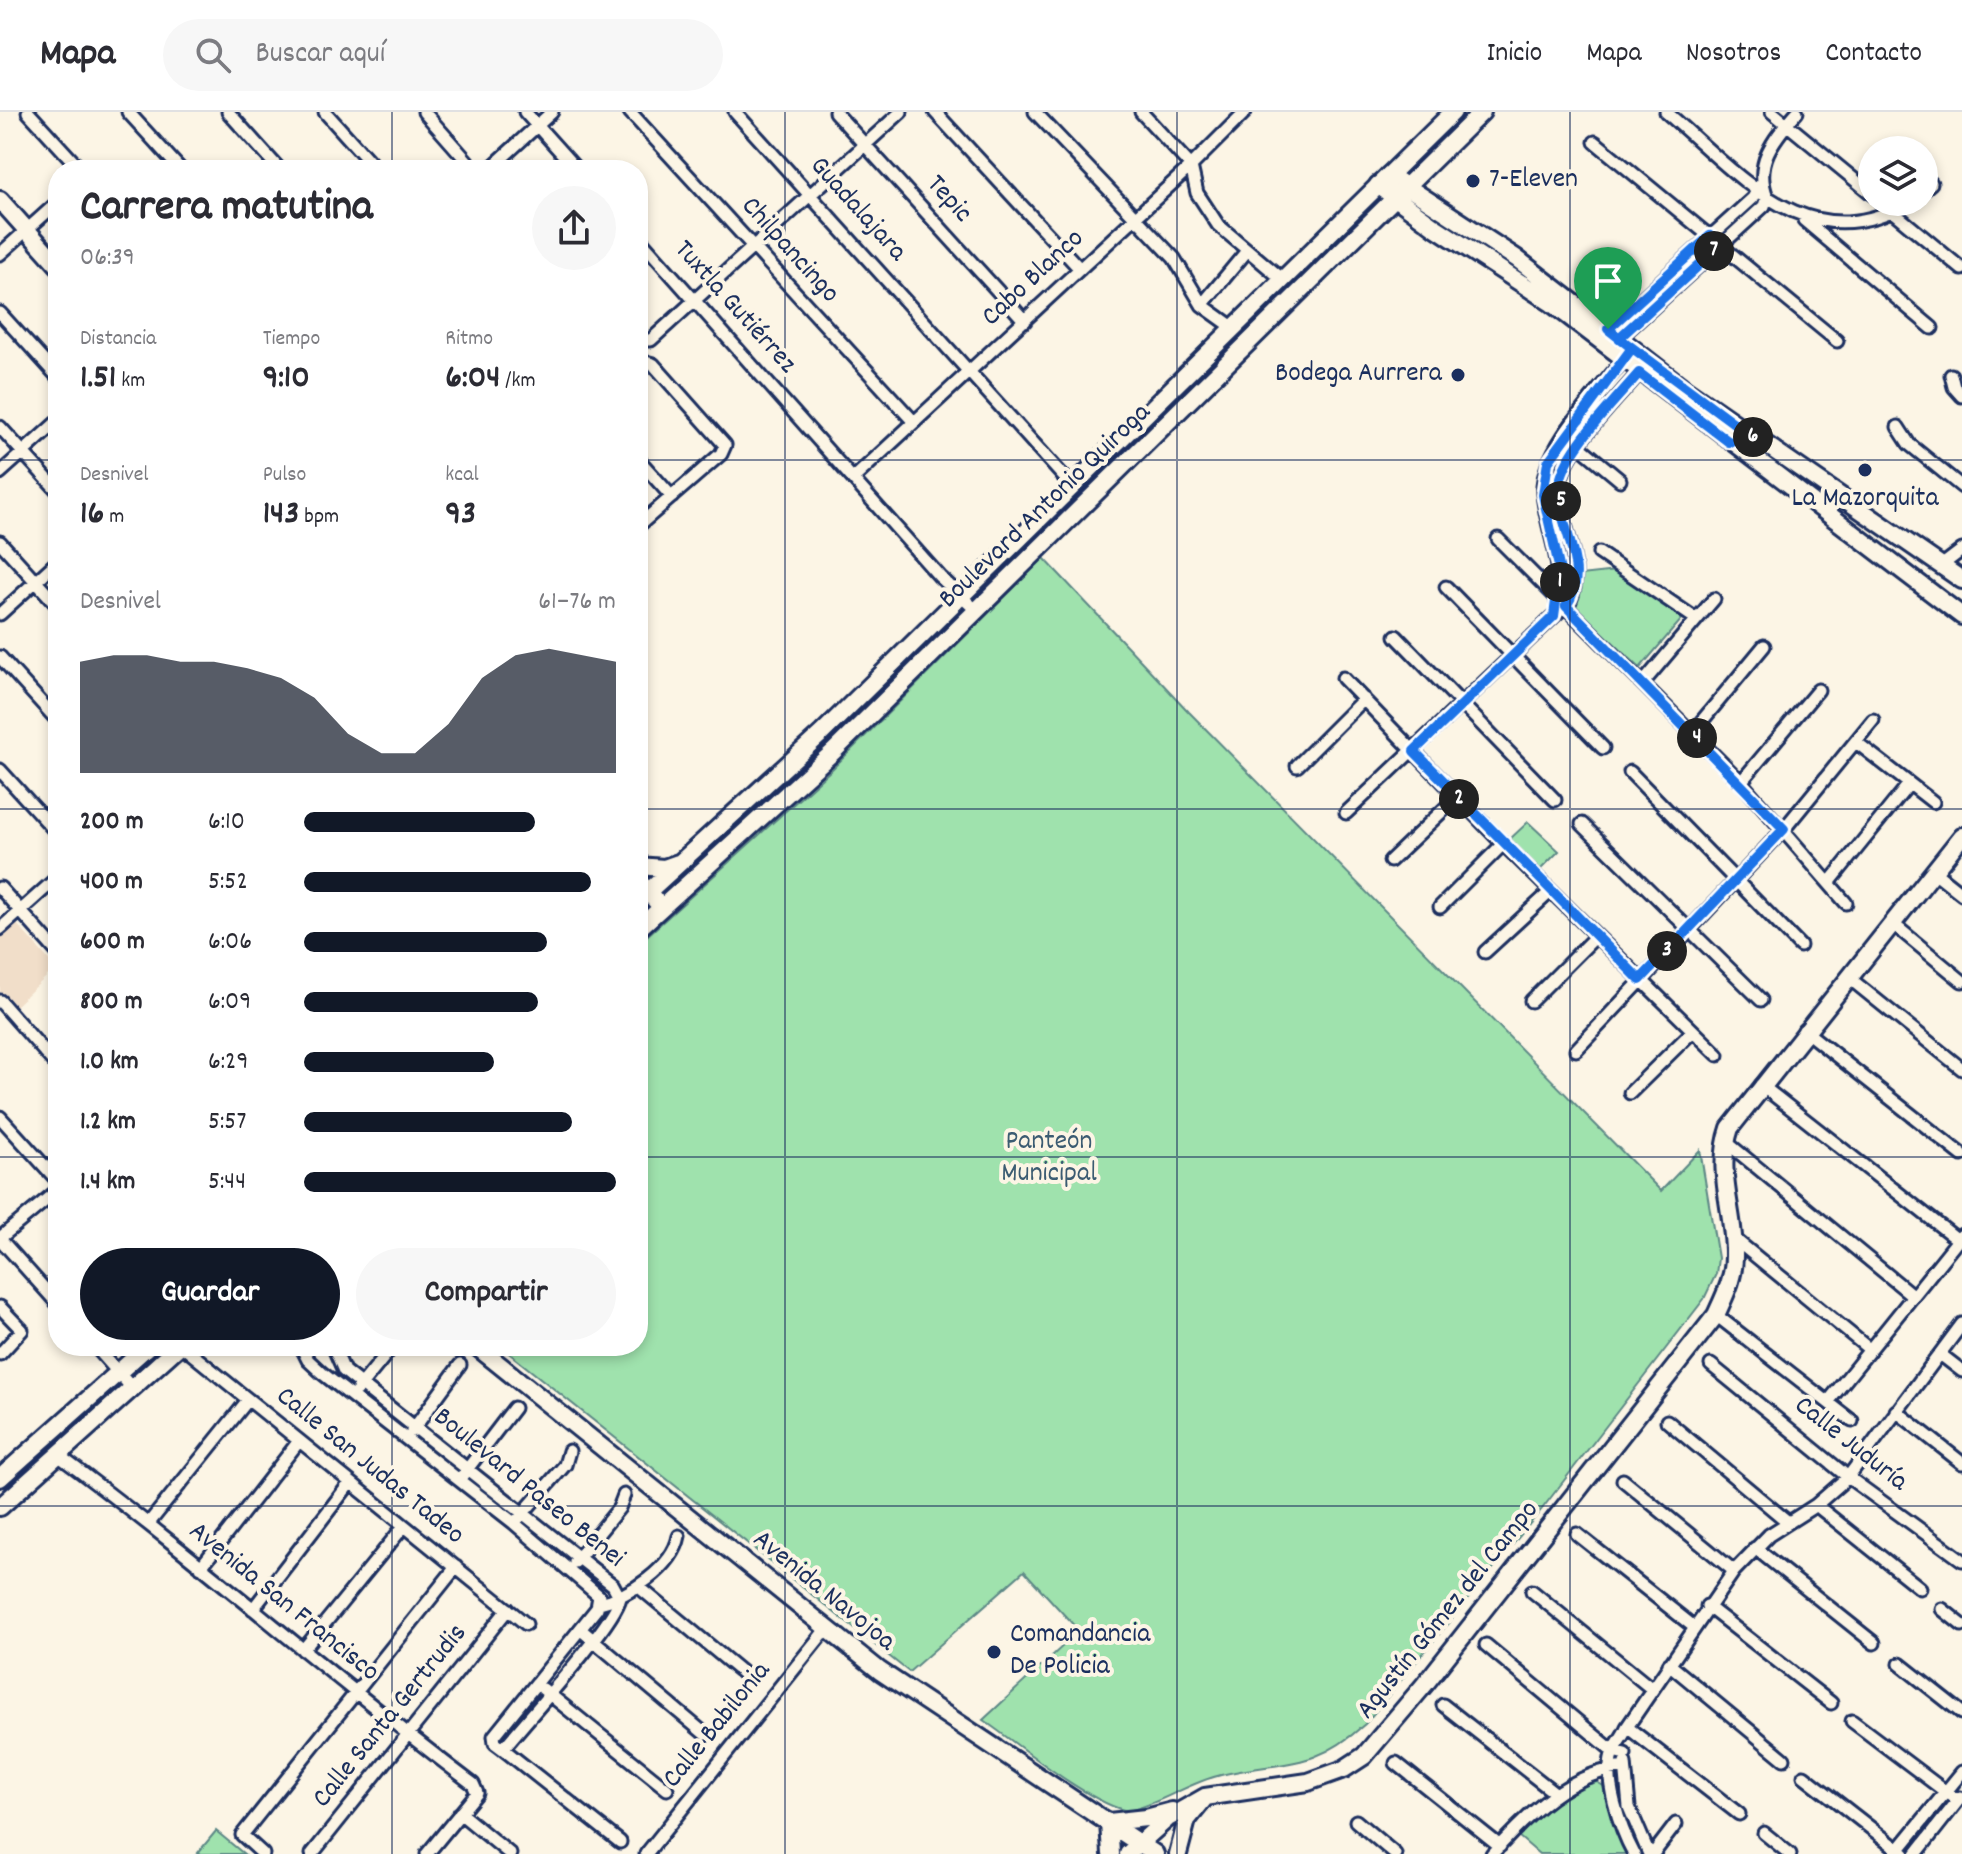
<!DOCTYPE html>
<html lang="es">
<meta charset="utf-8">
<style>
:root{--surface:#fff;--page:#f7f7f7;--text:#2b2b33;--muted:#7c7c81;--line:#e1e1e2;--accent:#111827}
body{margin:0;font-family:Dekko,sans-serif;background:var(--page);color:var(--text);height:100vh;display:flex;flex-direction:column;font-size:30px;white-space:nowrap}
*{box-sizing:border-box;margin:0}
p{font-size:26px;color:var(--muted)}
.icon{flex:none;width:44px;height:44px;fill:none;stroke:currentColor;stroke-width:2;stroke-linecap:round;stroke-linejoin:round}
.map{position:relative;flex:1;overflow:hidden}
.drawer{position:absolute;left:48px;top:48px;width:600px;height:1196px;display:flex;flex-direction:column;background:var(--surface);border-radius:32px;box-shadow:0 4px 12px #0003}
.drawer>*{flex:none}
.fabs{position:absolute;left:1858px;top:24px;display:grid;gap:16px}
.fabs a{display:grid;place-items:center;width:80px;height:80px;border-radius:50%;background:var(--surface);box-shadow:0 4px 12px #0003;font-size:40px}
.pin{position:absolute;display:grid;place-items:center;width:68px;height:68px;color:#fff;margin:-82px -34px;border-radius:50% 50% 50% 0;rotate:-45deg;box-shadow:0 0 8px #0007}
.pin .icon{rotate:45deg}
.km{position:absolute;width:40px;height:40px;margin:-20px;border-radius:50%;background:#222;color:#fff;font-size:22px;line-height:40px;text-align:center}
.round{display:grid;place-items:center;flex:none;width:84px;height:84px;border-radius:42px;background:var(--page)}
.summary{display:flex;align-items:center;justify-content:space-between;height:136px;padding:0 32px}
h1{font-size:44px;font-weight:800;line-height:60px}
.metrics{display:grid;grid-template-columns:repeat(3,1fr);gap:12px;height:136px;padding:8px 32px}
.metrics div{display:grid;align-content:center}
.metrics b{font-size:34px;font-weight:800}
.metrics small{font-size:22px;font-weight:400}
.metrics p{font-size:22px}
.chart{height:224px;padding:16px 32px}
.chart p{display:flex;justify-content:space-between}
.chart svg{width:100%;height:144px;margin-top:8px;fill:var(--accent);opacity:.7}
.action{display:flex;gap:16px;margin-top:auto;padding:16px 32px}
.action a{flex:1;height:92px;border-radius:48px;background:var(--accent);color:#fff;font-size:32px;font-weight:800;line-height:92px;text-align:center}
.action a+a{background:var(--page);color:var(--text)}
ul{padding:0 32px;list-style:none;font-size:26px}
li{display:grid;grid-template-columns:128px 96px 1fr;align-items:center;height:60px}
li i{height:20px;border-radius:10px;background:var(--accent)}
header{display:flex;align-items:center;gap:48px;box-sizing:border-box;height:112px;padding:0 40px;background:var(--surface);border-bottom:2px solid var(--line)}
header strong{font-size:38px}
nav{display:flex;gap:44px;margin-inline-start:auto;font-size:28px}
.search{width:560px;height:72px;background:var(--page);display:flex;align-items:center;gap:20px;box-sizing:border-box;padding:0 28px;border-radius:44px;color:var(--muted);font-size:30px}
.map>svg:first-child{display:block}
</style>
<header>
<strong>Mapa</strong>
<div class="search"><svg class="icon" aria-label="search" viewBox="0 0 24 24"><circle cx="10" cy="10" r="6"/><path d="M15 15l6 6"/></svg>Buscar aquí</div>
<nav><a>Inicio</a><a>Mapa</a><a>Nosotros</a><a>Contacto</a></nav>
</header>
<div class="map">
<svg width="1962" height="1742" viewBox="0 0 1962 1742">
<rect width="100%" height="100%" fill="#fcf5e5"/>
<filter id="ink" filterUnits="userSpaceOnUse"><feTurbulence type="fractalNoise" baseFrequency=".0125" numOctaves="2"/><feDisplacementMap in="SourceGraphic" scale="16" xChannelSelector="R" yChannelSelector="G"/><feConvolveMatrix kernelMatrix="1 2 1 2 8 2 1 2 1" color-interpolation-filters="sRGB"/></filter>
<g filter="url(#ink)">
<!-- built -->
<path fill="#f1dec9" d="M15 810 56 856 14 895 0 880V825Z"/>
<!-- green -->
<path fill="#9fe2ad" stroke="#5d8886" stroke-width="2" d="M1044 446 1189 600 1661 1079 1700 1038 1718 1146 1716 1162 1704 1187 1542 1397 1365 1612C1312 1660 1284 1648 1221 1663 1189 1670 1161 1692 1128 1699 1090 1692 1018 1632 983 1608L1079 1519 1024 1459 909 1560 500 1234H638V832L831 658Z
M1616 459 1682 507 1640 556 1575 494 1581 463Z
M1528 710 1559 739 1540 758 1510 727Z
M1597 1670 1605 1675 1614 1710 1627 1742H1539L1518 1724C1539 1700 1564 1676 1597 1670Z
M216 1719 244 1742H197Z"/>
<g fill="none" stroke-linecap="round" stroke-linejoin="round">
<defs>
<path id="street" d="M28 0 81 58
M128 0 181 58
M228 0 280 58
M325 0 377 58
M424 0 475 58
M525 0 577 58
M630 0 914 310
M735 0 1073 375
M835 0 1025 209
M935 0 1080 157
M1035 0 1174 146 1202 193 1234 216
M1141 0 1191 54 1197 81 1218 113 1282 167
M1666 0C1739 62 1807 150 1909 90
M1772 0 1872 82
M1595 30 1837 229
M489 58 552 0
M1924 77 1931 71
M1881 90 1962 157
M1804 108 1932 216
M638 125 940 465 977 499
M0 142 58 90
M1202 193 1246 140
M0 201 58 265
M1603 222 1753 86 1761 72
M638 228H651L901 0
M1616 229 1764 94 1767 85C1753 50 1775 26 1797 0
M638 248 653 252 725 333 721 342 638 414
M1951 263 1954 275 1962 284
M0 315 58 379
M1898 315 1909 332 1962 375
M1579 334 1620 368
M638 347 672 385
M0 361 58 309
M854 366 1191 54 1245 0
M1498 427 1741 670 1846 791
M0 430 58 494
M1599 441 1696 507
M1941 454 1962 438
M1446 475 1603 636
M1557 491C1565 452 1547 421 1543 382 1539 338 1602 276 1628 242
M0 502 58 449
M1396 524 1555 688
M0 545 58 609
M1343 566 1503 732 1718 943
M1643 571 1714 487
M1692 621 1764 534
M1856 630 1933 690
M1297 654 1364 587
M0 658 58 722
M1630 660 1800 834
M1741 670 1818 578
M1346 701 1570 489C1587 447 1556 413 1560 372 1563 338 1621 284 1643 256
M1582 712 1761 888
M1390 749 1457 685
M1933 759 1962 782
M1829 771 1909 672
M0 776 58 841
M1440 795 1503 732
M1892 811 1962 869
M0 817 58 765
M1485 840 1550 780
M1848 865 1962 957
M0 889 58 955
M1531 889 1596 824
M1804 918 1962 1043
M1576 938 1784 717 1873 608
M1761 973 1958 1128
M1630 981 1693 919
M0 1005 58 1069
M1725 1029 1912 1183
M1731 1124 1869 1237
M0 1126 58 1078
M0 1127 58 1192
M0 1195 22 1218 0 1242
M1716 1203 1852 1309
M95 1234 132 1276
M182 1234 526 1512
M301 1234 308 1248 322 1261 514 1411 599 1484 597 1496 494 1624 495 1631 503 1637C526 1608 613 1514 620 1486L613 1473 344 1259 333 1234
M1940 1242 1962 1259
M1711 1253 1848 1365 1962 1448
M358 1277 393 1234
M1828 1290 1962 1123
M1896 1299 1962 1351
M1667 1309 1788 1410
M412 1319 460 1253
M58 1343C200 1448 332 1566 473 1672L477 1681 427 1742
M462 1364 514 1296
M1623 1368 1734 1459
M1816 1393 1920 1476
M517 1408 565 1353 569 1339
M149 1411 248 1288
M1577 1422 1694 1515
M1755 1436 1874 1531
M575 1450 619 1396 624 1383
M201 1455 299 1329
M639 1475 750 1567
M1532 1479 1652 1577
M599 1491C628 1485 673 1456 679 1424
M1707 1494 1831 1591
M253 1497 350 1371
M1942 1497 1962 1513
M580 1517 705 1622
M1486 1533 1613 1639 1625 1642
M303 1538 404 1414
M1669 1552 1784 1647
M1900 1552 1962 1601
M543 1577 667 1677
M1443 1593 1555 1681
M1852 1609 1958 1689
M1627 1615 1739 1702
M503 1637 620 1730
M1396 1651 1500 1734
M1625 1651 1629 1695 1649 1742
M1804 1664 1904 1742
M460 1701 510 1742
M1356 1709 1395 1742
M1764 1721 1790 1742
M263 1742 242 1723 456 1455
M312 1742 508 1497
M646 1742 827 1516
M1492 1742C1528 1702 1569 1661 1625 1655
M1634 1742C1621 1718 1601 1664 1614 1637 1618 1630 1624 1623 1627 1615L1734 1459 1769 1423 1816 1393 1848 1365 1962 1212
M1653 1742 1676 1712
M1895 1742 1962 1660
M1916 1742 1960 1686"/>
<path id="secondary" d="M1389 63 1516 146 1681 274 1962 468
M1378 73 1435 115 1550 190 1962 504
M0 88 58 153
M638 768 661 795
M476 1234 880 1559 1155 1742
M1111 1742 1109 1710 1146 1706 1172 1699
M1128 1742 1168 1706 1205 1685 1308 1670 1344 1657 1364 1644 1425 1572 1716 1203C1725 1183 1734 1166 1734 1144 1735 1101 1715 1060 1730 1016L1962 724
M1178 1742 1187 1708 1204 1687"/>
<path id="primary" d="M638 754 664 756 678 751
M638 789 822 621 1453 0
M638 817 833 640 1482 0
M0 1366 148 1234
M0 1395 179 1234"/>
</defs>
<!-- street casing -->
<use href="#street" stroke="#1b2f5e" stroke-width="17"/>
<!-- secondary casing -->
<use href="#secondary" stroke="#1b2f5e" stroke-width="22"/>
<!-- primary casing -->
<use href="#primary" stroke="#1b2f5e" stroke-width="22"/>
<!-- street -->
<use href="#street" stroke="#fcf5e5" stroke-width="11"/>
<!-- secondary -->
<use href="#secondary" stroke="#fcf5e5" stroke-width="16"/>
<!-- primary -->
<use href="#primary" stroke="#fcf5e5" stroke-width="16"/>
</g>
</g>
<g fill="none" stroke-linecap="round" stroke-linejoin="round" filter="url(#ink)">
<defs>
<path id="route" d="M1608 217 1632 236 1548 350 1543 383 1560 459 1554 504 1414 639 1640 868 1784 717 1566 494C1594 453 1553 412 1560 370 1566 337 1617 287 1639 261L1729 330 1754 326 1619 226 1721 133 1710 124 1608 217"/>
</defs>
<!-- route casing -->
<use href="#route" stroke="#fff" stroke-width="16"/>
<!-- route -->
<use href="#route" stroke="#1a73e8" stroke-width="10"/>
</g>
<!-- grid -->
<path fill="none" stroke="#1b2f5e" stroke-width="2" stroke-opacity="0.55" d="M392 0V58M785 0V1742M1177 0V1742M1570 0V1742M0 348H58M638 348H1962M0 697H58M638 697H1962M0 1045H58M638 1045H1962M392 1234V1742M0 1394H1962"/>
<!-- markers -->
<g fill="#1b2f5e" stroke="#fcf5e5" stroke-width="3">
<circle cx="1473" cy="69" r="8"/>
<circle cx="1458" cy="263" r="8"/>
<circle cx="1865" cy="358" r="8"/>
<circle cx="994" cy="1540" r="8"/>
</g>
<g text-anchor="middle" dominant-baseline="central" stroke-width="8" stroke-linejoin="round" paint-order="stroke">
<!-- poi labels -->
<g font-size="28" fill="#1b2f5e" stroke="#fcf5e5" text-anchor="start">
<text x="1489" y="69">7-Eleven</text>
<text x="1442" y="263" text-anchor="end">Bodega Aurrera</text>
<text x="1865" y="388" text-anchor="middle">La Mazorquita</text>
<text x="1010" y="1524">Comandancia<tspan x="1010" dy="32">De Policia</tspan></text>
</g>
<!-- street labels -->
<g font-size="28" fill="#1b2f5e" stroke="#fcf5e5">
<text transform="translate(948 88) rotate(48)">Tepic</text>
<text transform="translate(857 98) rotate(48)">Guadalajara</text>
<text transform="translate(789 139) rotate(48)">Chilpancingo</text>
<text transform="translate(1034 167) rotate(-43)">Cabo Blanco</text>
<text transform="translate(734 196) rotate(48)">Tuxtla Gutiérrez</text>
<text transform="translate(1046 395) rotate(-44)">Boulevard Antonio Quiroga</text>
<text transform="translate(1850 1333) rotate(38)">Calle Juduría</text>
<text transform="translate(369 1355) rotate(39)">Calle San Judas Tadeo</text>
<text transform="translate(528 1377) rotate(39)">Boulevard Paseo Benei</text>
<text transform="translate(823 1480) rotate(39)">Avenida Navojoa</text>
<text transform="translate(283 1491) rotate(39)">Avenida San Francisco</text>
<text transform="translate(1449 1499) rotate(-51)">Agustín Gómez del Campo</text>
<text transform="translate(391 1605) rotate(-51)">Calle Santa Gertrudis</text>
<text transform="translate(718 1614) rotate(-51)">Calle Babilonia</text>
</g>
<!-- park labels -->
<g font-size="28" fill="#3c5c72" stroke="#fcf5e5">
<text x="1049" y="1031">Panteón<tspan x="1049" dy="32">Municipal</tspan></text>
</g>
</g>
</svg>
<div class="fabs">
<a><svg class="icon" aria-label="layers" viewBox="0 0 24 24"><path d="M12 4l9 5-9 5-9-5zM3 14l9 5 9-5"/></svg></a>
</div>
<div class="pin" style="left:1608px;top:217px;background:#1e9e55"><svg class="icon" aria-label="arrive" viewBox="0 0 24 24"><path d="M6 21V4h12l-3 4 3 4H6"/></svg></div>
<b class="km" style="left:1560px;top:470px">1</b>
<b class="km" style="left:1459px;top:687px">2</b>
<b class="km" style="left:1667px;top:839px">3</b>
<b class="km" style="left:1697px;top:626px">4</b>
<b class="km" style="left:1561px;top:389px">5</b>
<b class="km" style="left:1753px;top:325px">6</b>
<b class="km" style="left:1714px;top:139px">7</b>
<section class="drawer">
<div class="summary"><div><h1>Carrera matutina</h1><p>06:39</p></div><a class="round"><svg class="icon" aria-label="share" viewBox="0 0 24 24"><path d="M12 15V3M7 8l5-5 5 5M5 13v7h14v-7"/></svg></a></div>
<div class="metrics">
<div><p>Distancia</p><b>1.51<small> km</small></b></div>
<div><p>Tiempo</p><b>9:10</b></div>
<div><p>Ritmo</p><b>6:04<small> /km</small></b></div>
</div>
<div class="metrics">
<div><p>Desnivel</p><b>16<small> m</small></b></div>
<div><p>Pulso</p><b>143<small> bpm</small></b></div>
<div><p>kcal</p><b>93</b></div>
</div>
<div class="chart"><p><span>Desnivel</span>61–76 m</p>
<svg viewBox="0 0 160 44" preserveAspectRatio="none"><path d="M0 44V10L10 8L20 8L30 10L40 10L50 12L60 15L70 21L80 32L90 38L100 38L110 29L120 15L130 8L140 6L150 8L160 10V44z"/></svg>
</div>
<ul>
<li><b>200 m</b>6:10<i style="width:74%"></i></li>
<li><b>400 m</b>5:52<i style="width:92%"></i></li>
<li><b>600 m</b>6:06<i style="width:78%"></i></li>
<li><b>800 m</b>6:09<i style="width:75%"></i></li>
<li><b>1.0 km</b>6:29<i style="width:61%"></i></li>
<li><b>1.2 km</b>5:57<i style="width:86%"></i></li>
<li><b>1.4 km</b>5:44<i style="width:100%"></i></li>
</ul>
<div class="action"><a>Guardar</a><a>Compartir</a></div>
</section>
</div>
